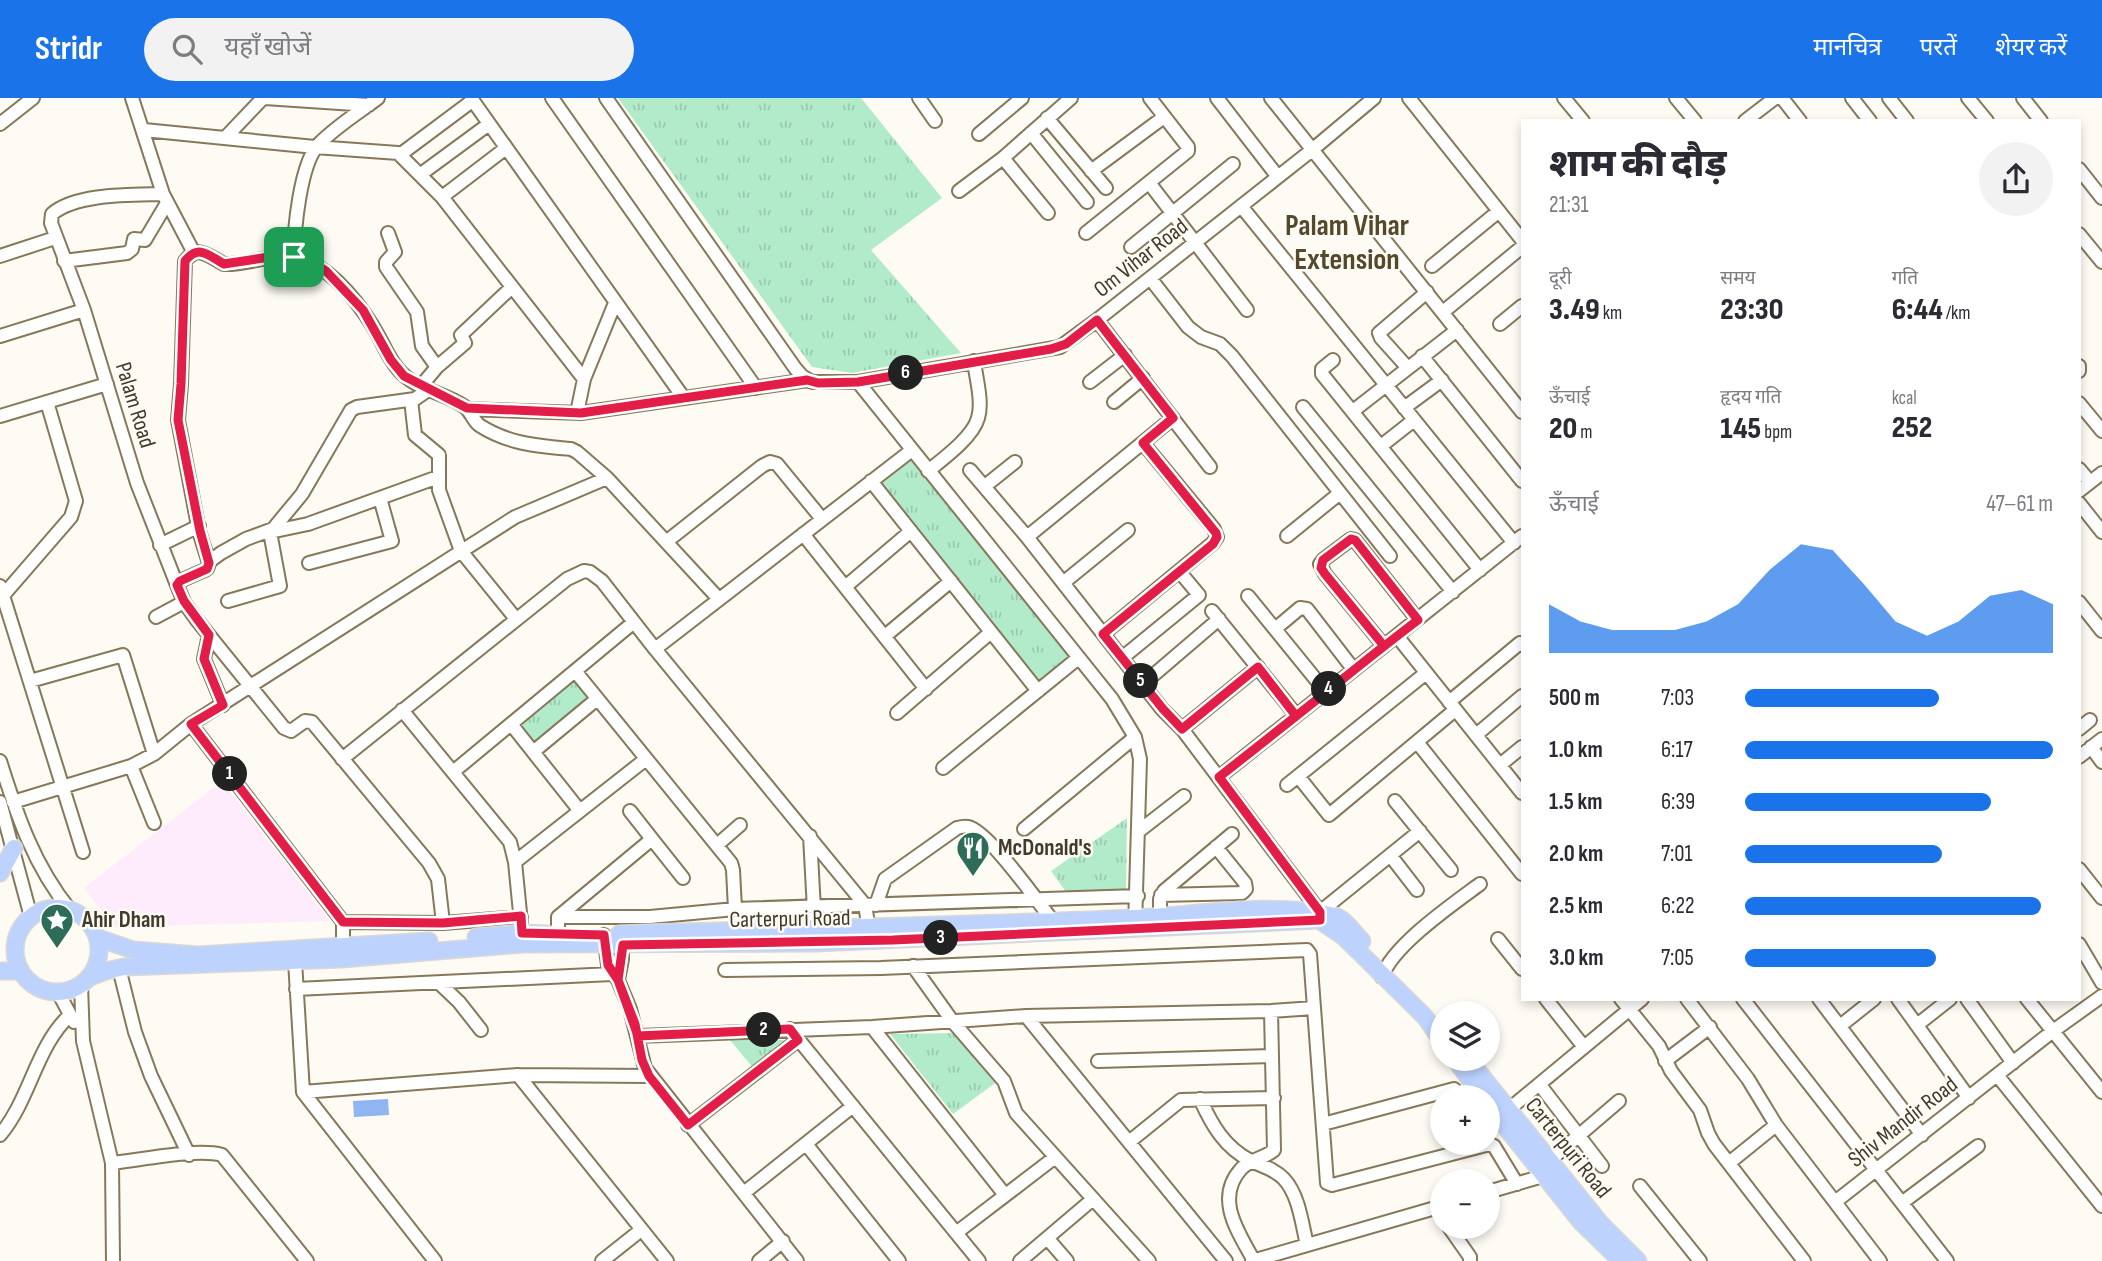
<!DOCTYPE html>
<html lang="hi">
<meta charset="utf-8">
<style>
:root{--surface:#fff;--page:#f2f2f3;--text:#2b2b33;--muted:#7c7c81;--accent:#1a73e8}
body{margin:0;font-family:"Sofia Sans Condensed","Noto Sans Devanagari",sans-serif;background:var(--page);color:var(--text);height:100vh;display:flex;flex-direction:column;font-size:26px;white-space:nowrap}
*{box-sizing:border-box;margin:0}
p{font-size:23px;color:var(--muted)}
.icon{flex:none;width:38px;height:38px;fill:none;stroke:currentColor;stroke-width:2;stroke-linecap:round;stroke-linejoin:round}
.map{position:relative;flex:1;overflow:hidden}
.details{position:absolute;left:1521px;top:21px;width:560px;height:882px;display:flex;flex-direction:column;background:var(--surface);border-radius:0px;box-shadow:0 4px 10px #0003}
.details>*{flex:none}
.controls{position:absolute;left:1430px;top:903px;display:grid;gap:14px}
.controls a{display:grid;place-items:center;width:70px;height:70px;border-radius:50%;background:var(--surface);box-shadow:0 4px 10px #0003;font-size:35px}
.pin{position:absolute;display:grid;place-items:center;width:60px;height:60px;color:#fff;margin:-30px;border-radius:14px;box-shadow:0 4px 10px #0006}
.km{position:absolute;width:35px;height:35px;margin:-18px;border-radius:50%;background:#222;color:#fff;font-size:19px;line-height:35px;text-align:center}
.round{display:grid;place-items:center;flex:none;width:74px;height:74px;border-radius:37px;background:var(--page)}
.summary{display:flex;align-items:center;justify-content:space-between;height:119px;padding:0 28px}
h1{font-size:38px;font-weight:800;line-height:52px}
.metrics{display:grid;grid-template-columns:repeat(3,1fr);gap:10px;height:119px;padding:7px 28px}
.metrics div{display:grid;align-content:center}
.metrics b{font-size:30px;font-weight:800}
.metrics small{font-size:19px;font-weight:400}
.metrics p{font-size:19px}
.chart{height:196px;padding:14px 28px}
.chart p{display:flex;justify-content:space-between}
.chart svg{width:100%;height:126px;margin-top:7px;fill:var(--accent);opacity:.7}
ul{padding:0 28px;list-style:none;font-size:23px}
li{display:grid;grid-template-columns:112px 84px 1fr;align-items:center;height:52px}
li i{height:18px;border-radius:9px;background:var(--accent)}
header{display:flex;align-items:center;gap:42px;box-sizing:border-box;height:98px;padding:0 35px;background:var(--accent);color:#fff}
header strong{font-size:33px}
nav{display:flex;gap:38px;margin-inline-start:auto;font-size:24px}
.search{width:490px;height:63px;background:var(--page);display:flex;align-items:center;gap:18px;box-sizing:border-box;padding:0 24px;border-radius:38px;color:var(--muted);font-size:26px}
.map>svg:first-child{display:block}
</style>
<header>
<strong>Stridr</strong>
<div class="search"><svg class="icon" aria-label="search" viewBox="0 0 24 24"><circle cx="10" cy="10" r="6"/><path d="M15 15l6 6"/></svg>यहाँ खोजें</div>
<nav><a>मानचित्र</a><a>परतें</a><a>शेयर करें</a></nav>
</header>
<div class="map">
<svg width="2102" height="1163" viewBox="0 0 2102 1163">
<defs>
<pattern id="park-tufts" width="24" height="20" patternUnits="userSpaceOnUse" patternTransform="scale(1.75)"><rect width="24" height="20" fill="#b2ebca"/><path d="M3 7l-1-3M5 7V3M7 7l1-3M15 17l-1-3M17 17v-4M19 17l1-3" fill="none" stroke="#9acaae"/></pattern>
</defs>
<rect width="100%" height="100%" fill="#fefbf4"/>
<!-- medical -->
<path fill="#feebfc" d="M222 683 330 823 114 829 84 790Z"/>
<!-- park -->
<path fill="url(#park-tufts)" d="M618 0H861L942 100 871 152 961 255 852 275 812 269Z
M911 362 1070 559 1038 585 879 388Z
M574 580 591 600 534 647 517 626Z
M1127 720 1126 796 1069 798 1051 773Z
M959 935 998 983 953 1016 890 936Z
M730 942H789L754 971Z"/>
<!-- water -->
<path fill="#91b5f0" d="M388 1001 389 1017 354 1019 353 1003Z"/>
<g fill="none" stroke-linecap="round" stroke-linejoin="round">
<defs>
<path id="minor" d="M132 0 163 96 194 155
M265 0 369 7
M471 0 683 299
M552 0 756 290
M606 0 795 270 802 278 812 284H858L1060 249 1097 222 1312 52 1374 0
M919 0 935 23
M1217 0 1278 79
M1271 0 1522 314
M1409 0 1522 142
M1564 0 1583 23
M1676 0 1695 23
M1782 0 1800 23
M1852 0 1870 23
M1889 0 1907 23
M1968 0 1987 23
M2023 0 2041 23
M1047 20 1106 90
M1745 23 1775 0
M0 26 33 0
M144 32 315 49 398 55 442 99 584 281
M1031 35 1087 104
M979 36 1022 0
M225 40 263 0
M401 56 472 3
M1003 60 1048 115
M2079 71 2102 100
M1091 73 1164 19
M421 76 489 26
M1150 86 1247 212
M959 93 1003 60 1071 0
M163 96C133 97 76 95 52 116L51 125 84 212 137 385 177 487
M442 99 506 50
M1241 108 1514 445
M388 135 395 154 386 164V169L417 214 422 248 437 269 421 288
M1086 135 1188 53V49L1150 0
M2079 136 2102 164
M1131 149 1233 66
M0 158 55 140
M294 159C294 132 300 67 318 47 335 29 358 15 378 0
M64 163 127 155 132 151 134 141 145 142 167 105
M1432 168 1499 113
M1150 180 1188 229 1201 239 1220 246 1232 258 1390 458
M1443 214 1522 149
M1097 222 1210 369
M1500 226 1522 208
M0 238 84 212
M1422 258 1522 383
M1333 262 1322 271V276L1480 472
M2079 268V273
M437 269 465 245 461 237 512 189
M1407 269 1381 240 1379 235 1427 194
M858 284 1112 601 1135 639 1140 661 1135 828
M1090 284 1125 257
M428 292 415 301 357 309 351 312 302 396 273 431 246 441 221 455 210 463 207 471 180 483 177 487 184 504 196 521 284 630 291 633 305 623 312 624 429 765 438 781 443 825
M411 302 415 337 439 357V392L461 453 516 521
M1114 304 1143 280
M2079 305 2102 333
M1303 309 1453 494
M1404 310 1442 282
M467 311 581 315 808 282
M1353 313 1457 232
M577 315 584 281 615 205
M0 318 107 286
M1381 348 1414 322
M2079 371 2090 384
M970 372 1027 439 1162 611 1182 631 1320 814V818
M928 373C943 361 973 339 978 320 983 304 976 280 974 263
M871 383 1038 593
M985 388 1015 364
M2079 393 2102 375
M2079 405 2102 434
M803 436 926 591
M1287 438 1340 395
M1027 439 1173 320
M666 444 762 368 770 364 777 366 822 421
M160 447 199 428
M209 465 199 433 178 322 181 286 185 163C199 146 208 158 224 166 251 167 275 153 302 161 334 171 364 211 379 239 385 250 390 262 398 271 414 291 442 294 462 307 470 311 472 321 479 327 508 346 538 348 571 351L577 354 607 380 718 500
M309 465 392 443 380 400
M1063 485 1128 432
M0 488 83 754
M845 489 911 433
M1248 498 1326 594
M0 501 71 419 76 403 47 304
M228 503 280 488 270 434 308 426 438 379
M2079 504 2102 533
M1212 513 1296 617
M156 519 184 504
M1275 531 1300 510 1307 511 1354 572
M1103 536 1213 445 1217 439 1214 431 1143 345
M209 537 204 561 223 607
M885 538 951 483
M1397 538 1522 695
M1384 548 1325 476 1320 466 1323 462 1351 441 1355 442 1417 521
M655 551 912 352
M1122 560 1199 497 1179 473
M575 573 731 765 733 772 735 811
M30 583 123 557 154 656
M1143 586 1219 521
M1449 604 1520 545 1522 547
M402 612 510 744 515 764 522 835
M897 615 991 534
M191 626 343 824V848
M511 626 580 713
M1182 631 1258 569
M2079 631 2090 622
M1476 637 1522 598
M1417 644 1522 776
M2091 649 2102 664
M533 654 597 601
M2079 659 2102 641
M342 661 567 481 584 473 590 474 602 483 655 551 865 807 869 831
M0 663C17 717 34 768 70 812
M1500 667 1522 649
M131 668 154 725
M943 670 1077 561
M453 674 634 524
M1298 678 1329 717 1455 612
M1219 679 1522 438
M1287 687 1426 575
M1395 703 1451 772
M0 704 31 819
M13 704 131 668 154 656 191 626 515 419 607 380
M630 713 652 741
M1024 731 1135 639
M1139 733 1184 698
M810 738 815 830
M717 747 740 727
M1390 757 1417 792
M515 764 646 661
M2079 771 2102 800
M1161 797 1242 795 1246 791 1245 785 1216 749
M876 807 885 781 957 730C961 729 965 728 968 729 987 732 1039 805 1052 822
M1320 814 1420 733
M558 819H650L735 811 1138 798
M558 819 652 741 683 780
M558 819V837
M343 824 443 825 521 819
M1160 825V801L1164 793 1232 736
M604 837 608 867 618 882 630 911 645 970 797 1163
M1498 841 1522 871
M2079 846 2102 885
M295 863 303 994 435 1163
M913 868 953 924 1004 983 1016 1015 1149 1163
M119 870 135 934 151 978 189 1057
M725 872 881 870 1307 852 1310 856 1327 1085 1332 1087 1490 1046 1494 1048 1517 1086
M1382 879C1392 848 1453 806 1480 786
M618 882 622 861V838
M439 885 459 904 481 932
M81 887 83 943 112 1065 113 1163
M296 891 612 876
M58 894 74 924
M1546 901 1584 949
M1621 901 1659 948 1671 973 1700 1012 1708 1035 1714 1046 1804 1163
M1687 901 1748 981 1776 1027 1880 1163
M1743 901 1947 1163
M1819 901 1922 1037
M1898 901 1969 1000
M1967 901 2013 965
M2027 901 2102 994
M1026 918 1226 1163
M1917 927 1950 901
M1840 928 1874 901
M872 929 1005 1097
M790 931 979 1163
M638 938 872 929 1026 918 1271 913 1314 910
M1098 963 1272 958
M1665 963 1710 929
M518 977 667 1163
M1997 977 2102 1108
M1540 987 1602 1068
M303 994 518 977 649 978
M1200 1001C1212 1027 1224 1049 1251 1063 1262 1068 1275 1071 1284 1081 1299 1097 1302 1126 1307 1147
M1502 1017 1642 901
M1323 1026 1454 991
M688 1027 798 942
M0 1037C30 1002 36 948 70 917
M1129 1044 1181 1002 1274 1000
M806 1046 899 1163
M1549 1063 1619 1003
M112 1065C141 1062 197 1050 222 1057L307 1163
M1729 1065 1776 1027
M1640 1088 1700 1163
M745 1094 853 1008
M1488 1094 1543 1078
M1835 1104 2053 933 2102 898
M1903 1104 1978 1048
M1449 1129 1470 1159V1163
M956 1135 1054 1060
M1048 1141 1067 1163
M602 1163 641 1132
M759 1163 783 1143
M1020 1163 1093 1101
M1252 1163 1442 1108
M1254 1163C1239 1135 1214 1101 1241 1071 1250 1061 1264 1061 1274 1052L1271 913"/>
<path id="major" d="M0 775 14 750
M15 852a42 42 0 1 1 84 0a42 42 0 1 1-84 0Z
M619 836C791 830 962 828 1134 820 1197 817 1274 803 1335 818 1345 821 1355 836 1362 843
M476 839 522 835 547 836
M98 840 133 852 198 857 429 843
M0 873H21
M90 879 106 873 124 869 342 861 523 846 816 845 1319 822 1343 838 1425 919 1442 943
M1455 961 1482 999
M1468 961 1601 1126 1638 1163
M1488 1007 1581 1124 1621 1163"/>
</defs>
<!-- minor casing -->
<use href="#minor" stroke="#867859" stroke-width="16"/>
<!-- major casing -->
<use href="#major" stroke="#d9d8d5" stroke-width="19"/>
<!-- minor -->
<use href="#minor" stroke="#fff" stroke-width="12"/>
<!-- major -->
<use href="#major" stroke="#bdd3fe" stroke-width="16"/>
</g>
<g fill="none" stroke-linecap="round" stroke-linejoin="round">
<defs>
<path id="route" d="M294 159 276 158 224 166C208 157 199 146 185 163L181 286 178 322 200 433 209 465 207 471 180 483 177 487 184 503 209 537 204 561 223 607 191 626 343 824 443 825 521 818 522 835 604 837 608 867 618 882 638 938 790 931 798 942 688 1027 649 978 642 962 635 926 618 882 623 847 893 842 1320 822V814L1219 679C1274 636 1329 592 1384 548L1325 476 1321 470 1323 462 1351 441 1355 442 1418 522C1377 553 1337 586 1296 618L1258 569 1182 631 1163 611 1103 536 1213 446 1217 439 1216 435 1143 345 1173 320 1097 222 1066 246 1051 251 858 284 818 285 807 282 581 315 467 310 404 278 391 262 363 212 326 173 315 166 294 159"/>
</defs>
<!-- route casing -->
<use href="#route" stroke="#fff" stroke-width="14"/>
<!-- route -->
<use href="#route" stroke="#e11d48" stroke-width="9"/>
</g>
<!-- icons -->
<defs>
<symbol id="restaurant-pin" viewBox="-11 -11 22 30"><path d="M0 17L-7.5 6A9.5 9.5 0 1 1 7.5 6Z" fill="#2d6c59" stroke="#fefbf4"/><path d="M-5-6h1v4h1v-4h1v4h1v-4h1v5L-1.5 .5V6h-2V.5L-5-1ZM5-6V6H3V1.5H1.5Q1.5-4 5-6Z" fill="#fff"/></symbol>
<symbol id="sight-pin" viewBox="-11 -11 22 30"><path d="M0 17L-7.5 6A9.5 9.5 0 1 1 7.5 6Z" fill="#2d6c59" stroke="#fefbf4"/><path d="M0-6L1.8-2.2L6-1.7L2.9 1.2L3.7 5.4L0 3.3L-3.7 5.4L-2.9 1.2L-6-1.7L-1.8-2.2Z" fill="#fff"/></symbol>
</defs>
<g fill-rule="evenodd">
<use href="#restaurant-pin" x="954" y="731" width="38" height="52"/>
<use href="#sight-pin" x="38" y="803" width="38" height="52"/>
</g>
<g text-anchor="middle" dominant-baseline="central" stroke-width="5" stroke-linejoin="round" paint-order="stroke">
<!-- street labels -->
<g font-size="23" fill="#413b2d" stroke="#fefbf4">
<text transform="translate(1141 160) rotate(-38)">Om Vihar Road</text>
<text transform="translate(135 307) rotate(73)">Palam Road</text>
<text transform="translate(790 821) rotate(-1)">Carterpuri Road</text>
<text transform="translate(1903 1024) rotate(-38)">Shiv Mandir Road</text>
<text transform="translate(1568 1050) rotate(51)">Carterpuri Road</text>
</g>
<!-- poi labels -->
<g font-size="23" font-weight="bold" fill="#413b2d" stroke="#fefbf4" text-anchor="start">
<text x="998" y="750">McDonald's</text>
<text x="82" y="822">Ahir Dham</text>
</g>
<!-- district labels -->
<g font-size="30" font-weight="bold" fill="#55492b" stroke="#fefbf4">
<text x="1347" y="128">Palam Vihar<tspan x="1347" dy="34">Extension</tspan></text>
</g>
</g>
</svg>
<div class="controls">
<a><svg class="icon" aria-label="layers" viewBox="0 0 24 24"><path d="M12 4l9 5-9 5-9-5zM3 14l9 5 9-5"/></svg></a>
<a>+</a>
<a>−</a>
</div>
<div class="pin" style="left:294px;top:159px;background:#1e9e55"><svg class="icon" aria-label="arrive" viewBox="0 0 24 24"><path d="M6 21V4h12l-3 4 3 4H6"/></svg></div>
<b class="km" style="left:230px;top:676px">1</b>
<b class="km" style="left:764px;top:932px">2</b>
<b class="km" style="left:941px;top:840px">3</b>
<b class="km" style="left:1329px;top:591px">4</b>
<b class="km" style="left:1141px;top:583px">5</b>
<b class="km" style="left:906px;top:275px">6</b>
<section class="details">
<div class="summary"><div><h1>शाम की दौड़</h1><p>21:31</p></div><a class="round"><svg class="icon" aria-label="share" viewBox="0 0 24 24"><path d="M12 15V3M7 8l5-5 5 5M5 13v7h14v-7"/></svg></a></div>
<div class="metrics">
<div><p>दूरी</p><b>3.49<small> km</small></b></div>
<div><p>समय</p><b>23:30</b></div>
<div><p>गति</p><b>6:44<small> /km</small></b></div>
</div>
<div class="metrics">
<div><p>ऊँचाई</p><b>20<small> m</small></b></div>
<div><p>हृदय गति</p><b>145<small> bpm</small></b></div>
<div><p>kcal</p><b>252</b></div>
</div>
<div class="chart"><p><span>ऊँचाई</span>47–61 m</p>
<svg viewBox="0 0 160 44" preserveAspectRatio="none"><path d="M0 44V27L10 33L20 36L30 36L40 36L50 33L60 27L70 15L80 6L90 8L100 20L110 33L120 38L130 33L140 24L150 22L160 27V44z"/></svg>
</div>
<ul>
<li><b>500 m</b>7:03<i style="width:63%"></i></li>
<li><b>1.0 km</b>6:17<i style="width:100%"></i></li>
<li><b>1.5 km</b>6:39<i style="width:80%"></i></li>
<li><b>2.0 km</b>7:01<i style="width:64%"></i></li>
<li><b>2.5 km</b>6:22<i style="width:96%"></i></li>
<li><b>3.0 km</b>7:05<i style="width:62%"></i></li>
</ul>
</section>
</div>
